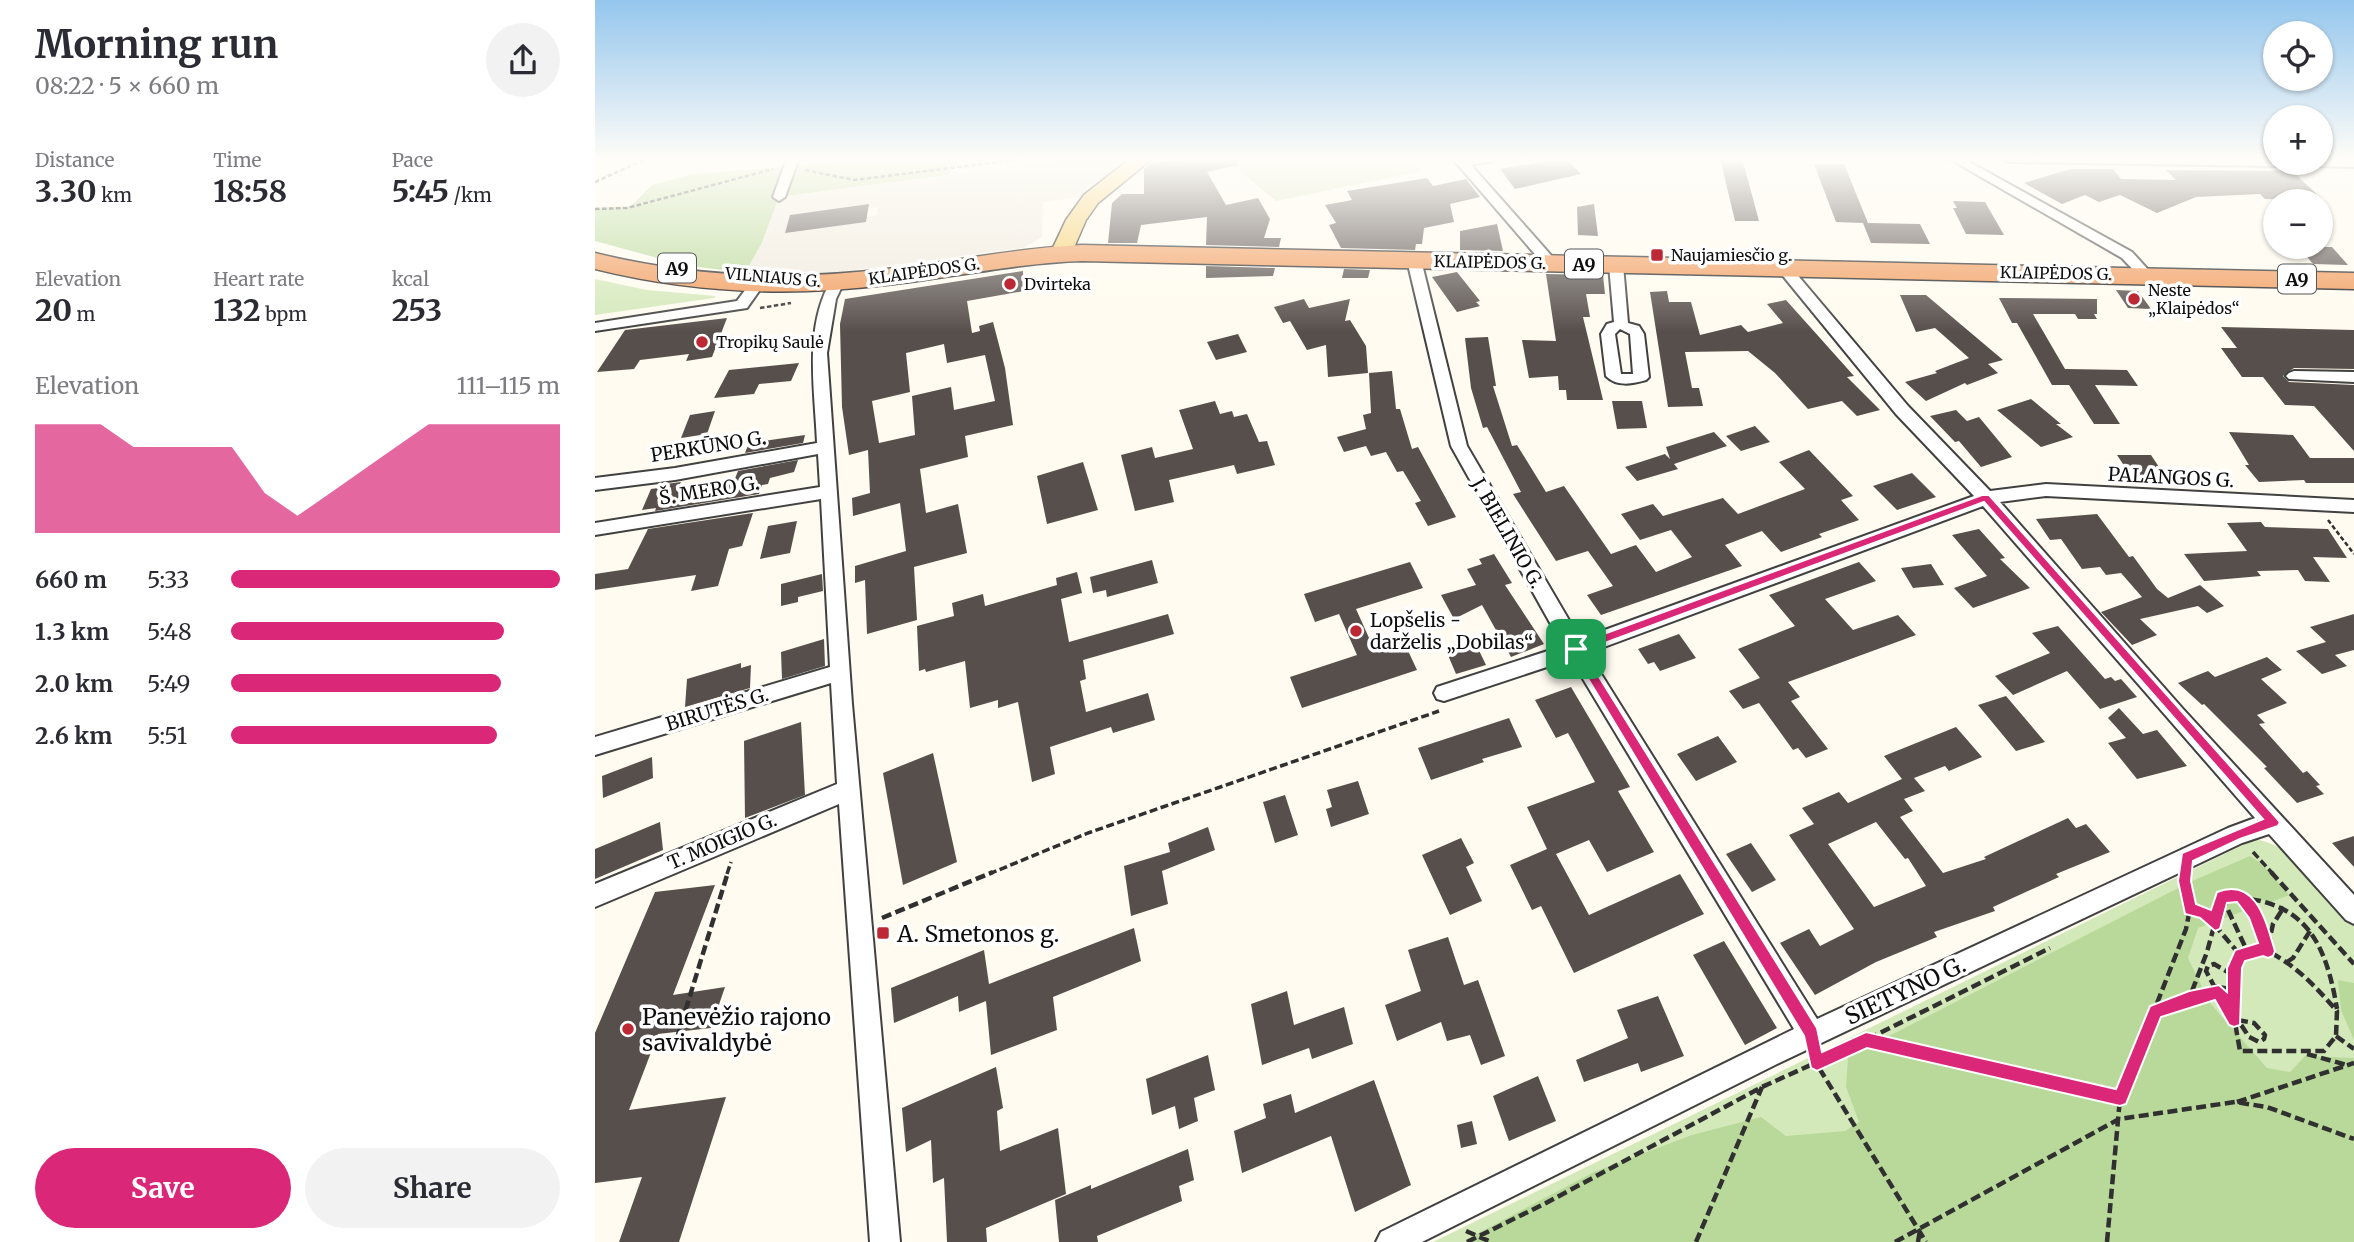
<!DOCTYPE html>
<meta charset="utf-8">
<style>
:root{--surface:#fff;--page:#f2f2f3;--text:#2b2b33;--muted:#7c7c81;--accent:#db2777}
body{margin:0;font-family:Merriweather,serif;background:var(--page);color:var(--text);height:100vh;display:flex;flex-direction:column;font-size:26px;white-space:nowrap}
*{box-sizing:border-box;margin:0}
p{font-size:23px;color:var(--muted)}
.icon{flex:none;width:38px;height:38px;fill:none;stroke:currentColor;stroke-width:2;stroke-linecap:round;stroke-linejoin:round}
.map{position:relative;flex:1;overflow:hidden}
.details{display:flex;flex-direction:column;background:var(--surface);width:595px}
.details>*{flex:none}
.tools{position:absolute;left:1668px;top:21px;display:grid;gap:14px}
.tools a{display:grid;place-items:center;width:70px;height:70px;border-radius:50%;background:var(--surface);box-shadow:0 2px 5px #0004;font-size:35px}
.pin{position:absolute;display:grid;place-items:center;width:60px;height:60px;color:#fff;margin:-30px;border-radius:14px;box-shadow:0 4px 10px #0006}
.round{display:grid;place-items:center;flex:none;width:74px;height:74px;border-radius:37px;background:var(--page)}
.head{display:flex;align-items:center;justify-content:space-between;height:119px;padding:0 35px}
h1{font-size:38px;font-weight:700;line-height:52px}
.figures{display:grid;grid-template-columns:repeat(3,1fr);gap:10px;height:119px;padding:7px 35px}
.figures div{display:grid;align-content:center}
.figures b{font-size:30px;font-weight:700}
.figures small{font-size:19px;font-weight:400}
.figures p{font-size:19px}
.chart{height:196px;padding:14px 35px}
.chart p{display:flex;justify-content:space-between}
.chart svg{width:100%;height:126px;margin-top:7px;fill:var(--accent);opacity:.7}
.button{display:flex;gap:14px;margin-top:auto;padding:14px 35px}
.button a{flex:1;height:80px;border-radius:42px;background:var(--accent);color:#fff;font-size:28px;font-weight:700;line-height:80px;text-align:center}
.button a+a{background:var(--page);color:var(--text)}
ul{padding:0 35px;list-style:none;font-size:23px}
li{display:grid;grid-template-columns:112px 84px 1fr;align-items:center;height:52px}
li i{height:18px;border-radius:9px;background:var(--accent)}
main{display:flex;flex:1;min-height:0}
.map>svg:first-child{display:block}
</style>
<main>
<section class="details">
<div class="head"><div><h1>Morning run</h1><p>08:22 · 5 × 660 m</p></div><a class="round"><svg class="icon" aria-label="share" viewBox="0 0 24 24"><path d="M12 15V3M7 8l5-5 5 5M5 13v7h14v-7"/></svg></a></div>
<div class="figures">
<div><p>Distance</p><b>3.30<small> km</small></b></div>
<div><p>Time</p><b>18:58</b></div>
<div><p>Pace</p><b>5:45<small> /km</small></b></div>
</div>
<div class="figures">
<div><p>Elevation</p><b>20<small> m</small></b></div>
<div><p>Heart rate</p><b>132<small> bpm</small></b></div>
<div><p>kcal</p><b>253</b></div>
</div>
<div class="chart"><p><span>Elevation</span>111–115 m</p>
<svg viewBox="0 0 160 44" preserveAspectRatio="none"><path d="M0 44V6L10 6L20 6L30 14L40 14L50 14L60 14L70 30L80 38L90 30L100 22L110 14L120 6L130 6L140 6L150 6L160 6V44z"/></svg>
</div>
<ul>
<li><b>660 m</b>5:33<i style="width:100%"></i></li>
<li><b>1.3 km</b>5:48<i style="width:83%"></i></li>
<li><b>2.0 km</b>5:49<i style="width:82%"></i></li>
<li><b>2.6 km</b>5:51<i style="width:81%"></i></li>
</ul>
<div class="button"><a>Save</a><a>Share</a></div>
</section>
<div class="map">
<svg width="1759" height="1242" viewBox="0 0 1759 1242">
<rect width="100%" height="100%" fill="#fffbf0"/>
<!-- green -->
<path fill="#d4e9ba" d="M0 279 52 290 121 296 119 298 0 315Z
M1660 839C1704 847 1731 893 1759 926V1242H838Z"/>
<!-- forest -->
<path fill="#b9d99a" d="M258 158H364L353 175 184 197 167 243 150 273 88 265 0 241V208L36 206 57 185 97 174 196 166Z
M1655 856 1667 864 1694 895 1676 902 1668 900 1651 910 1603 928 1593 958 1615 1003 1672 1068 1695 1072 1710 1056 1759 1058V1242H874L876 1237 999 1172 1097 1135 1166 1117 1191 1136 1250 1131 1264 1122 1251 1087 1253 1057 1595 882Z
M1743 980 1759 983V1040L1746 1010Z"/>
<!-- cemetery -->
<path fill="#d8e1c1" d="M629 158H816L827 171 681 201Z"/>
<!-- plaza -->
<path fill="#efeadf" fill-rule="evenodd" d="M482 158H536L486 197 448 202 447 237 428 248 244 272 150 273 167 243 184 197ZM274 204V208L283 207 282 215 272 217 271 222 190 232 196 215Z"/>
<!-- building -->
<path fill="#574f4b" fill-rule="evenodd" d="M579 158H642L643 165 612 172 631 205 663 198 675 219 669 238H686L684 247 611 245 612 217 546 225 542 243H513L517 203 527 194H549V169L556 163 582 161Z
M970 158 986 174 920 189 905 169Z
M1125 158H1147L1164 221H1140Z
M1219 164H1249L1273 223 1325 224 1335 244 1276 243 1268 223 1241 222Z
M1475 169H1518L1526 179 1581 180 1571 170 1697 171 1728 200 1670 199 1665 194 1601 197 1562 213 1525 195 1504 202 1490 195 1467 204 1429 183Z
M832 178 838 186 871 179 885 197 855 204 859 222 829 228 827 244H821L820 250 746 248 734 225 741 223 730 205 757 200 752 191Z
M1358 201 1390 202 1409 235 1371 234 1358 208H1362Z
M274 204 271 222 190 233 195 215Z
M999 204 1003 236 983 235 982 207Z
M902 224 908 251 865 250V231Z
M1704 247H1737L1753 265 1718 264Z
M611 266 680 268 678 276 611 278Z
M749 269 775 270 773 278H747Z
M428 271 429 291 372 301 377 333 385 331 384 326 398 322 410 368 418 425 370 436 373 457 325 469 331 513 363 504 372 553 319 567 322 620 272 634 270 580 260 583V566L311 551 305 503 258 516 257 498 275 493 273 450 254 455 247 407 245 324 250 299ZM349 344 352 363 390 355 400 401 359 410 356 387 317 396 320 435 284 443 277 401 315 392 311 353Z
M862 272 885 301 881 302 885 306 862 312 837 277Z
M951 274 1008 275 1010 294H991L995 317H988L1008 400H972L971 390H964L963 376 934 378 927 340 961 341Z
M1521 290 1543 291 1556 309 1533 308Z
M1072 291 1074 302H1096L1105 335 1146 325 1153 332 1188 323 1172 304 1191 300 1259 376 1252 377 1285 410 1262 416 1247 401 1213 409 1180 373 1153 351 1090 352 1097 388H1104L1108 406 1073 407 1055 292Z
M1305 295H1331L1408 360 1393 364 1403 373 1372 385 1370 383 1331 401 1310 382 1342 373 1340 371 1374 358 1340 328 1321 332Z
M1404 298 1502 299V314H1499L1502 319H1483L1480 314H1438L1470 369 1532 370 1543 386 1500 385 1525 424H1499L1474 385H1457L1422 323H1417Z
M709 299 714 308 755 299 750 321 755 320 771 346 773 373 733 377 731 345 712 350 695 321 688 323 679 307Z
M132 318 117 357 91 361 94 354 45 360 39 369 2 372 30 330Z
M1626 327 1759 330V369L1699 368 1688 376 1694 382 1759 385V451L1719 406 1690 405 1668 377H1647L1626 348H1642Z
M643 334 652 352 621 360 612 342Z
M893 337 901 386H898L917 446 922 445 951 492 969 486 1016 554 1041 545 1061 572 1097 557 1076 530 1045 540 1026 514 1058 504 1068 516 1128 498 1143 514 1210 489 1184 462 1214 450 1258 496 1246 500 1264 520 1224 534 1227 537 1186 552 1167 531 1130 545 1147 566 1006 615 992 595 1018 586 993 551 961 561 918 494 926 492 892 427 888 428 876 388 870 338Z
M204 363 196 381 164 384 159 394 119 398 134 370Z
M797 371 801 409H805L817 449 823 447 861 517 833 526 820 503 826 501 808 471 802 472 791 452 776 456 771 446 749 452 742 437 771 429 768 415 776 413 774 373Z
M1436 399 1466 424H1461L1478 437 1446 447 1402 410Z
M620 401 625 414 637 411 639 417 652 414 664 442 672 441 680 465 642 474 639 465 574 480 579 502 540 511 526 455 557 447 560 458 598 449 584 410Z
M1017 401H1047L1052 428 1022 429Z
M1361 410 1372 421 1384 417 1417 457 1386 467 1364 441 1360 442 1335 416Z
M120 411 112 434 86 438 95 415Z
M1160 426 1175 442 1146 451 1131 436Z
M1119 432 1132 446 1079 464 1083 469 1042 481 1030 467 1070 454 1075 459 1071 447Z
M1634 432 1698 435 1715 458H1759V483H1711L1709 480 1664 482 1650 465H1654Z
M210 435 208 443 150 453 154 443Z
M1522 455H1556L1570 476H1536Z
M203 460 199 472 175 478 173 484 167 485 164 494 60 511 61 508 47 510 56 489 63 488 64 485 86 482 83 488 139 481 143 471Z
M488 462 503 510 452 524 442 476Z
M1317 473 1341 497 1302 510 1278 486Z
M158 513 147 546 134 549 123 586 96 591 101 575 0 590V574L33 569 53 529Z
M1502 514 1534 557 1538 556 1562 589 1573 598 1605 585 1629 606 1612 613 1603 606 1545 619 1562 635 1537 645 1506 612 1547 597 1526 573 1511 575 1505 567 1487 569 1466 539 1455 540 1441 519Z
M202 521 195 553 165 559 173 526Z
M1666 522 1670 527 1733 529 1752 558 1718 557 1735 582 1710 581 1703 570 1662 571 1666 576 1609 581 1589 554 1652 551 1632 523Z
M1384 529 1410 558 1405 559 1435 588 1378 608 1359 588 1392 576 1357 535Z
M899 554 917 583 910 585 949 644 916 657 887 605 859 619 846 595 881 585 872 569 887 564 884 559Z
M557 560 563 583 512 597 511 590 498 593 495 577Z
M815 562 828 588 761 609 779 649 808 640 822 670 707 708 695 677 762 655 744 614 720 622 709 594Z
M1264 562 1281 581 1230 599 1258 630 1303 615 1321 635 1193 682 1205 697 1196 701 1233 749 1211 758 1203 748 1198 750 1164 703 1148 709 1134 691 1165 678 1143 649 1200 626 1174 595Z
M1336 564 1349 585 1318 588 1306 568Z
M482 572 487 593 466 599 474 642 573 614 579 634 488 660 491 679 485 681 491 712 553 693 560 720 518 733 516 727 455 747 460 774 437 782 423 702 403 708V700L375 708 370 661 331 672 330 669 324 671 322 626 359 616 357 603 388 594 390 606 462 585 461 578Z
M227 574 228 591 203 597V602L186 606V584Z
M1759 614V650L1740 655 1752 666 1727 674 1701 651 1731 642 1715 627Z
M1463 626 1510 679 1516 677 1520 681 1526 679 1542 697 1505 709 1472 671 1418 695 1400 676 1455 653 1437 633Z
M1084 634 1101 658 1065 671 1059 662 1053 664 1043 649Z
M229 639 230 666 187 679 186 652Z
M879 640 891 665 861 674 850 648Z
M1672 657 1687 670 1666 679 1692 703 1662 715 1670 723 1664 724 1708 773 1712 771 1725 785 1721 786 1729 794 1702 803 1669 768 1672 767 1609 704 1607 705 1583 683 1613 671 1620 677Z
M146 663V668L156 665 155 688 90 707 92 679Z
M976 687 1035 787 1023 791 1059 852 1012 872 994 840 961 854 994 915 1085 874 1109 914 979 973 946 906 937 910 915 865 952 849 932 807 1000 782 973 733 961 738 940 700Z
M1411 696 1450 742 1421 751 1383 705Z
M1524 708 1548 734 1562 730 1592 766 1542 779 1513 743 1531 738 1513 718Z
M914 718 927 747 887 759 889 762 836 780 823 748Z
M206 722 210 795 150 818 149 741Z
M1361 727 1387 757 1354 771 1350 766 1319 778 1330 791 1309 799 1318 811 1305 817 1348 873 1391 859 1389 857 1473 818 1481 828 1491 824 1515 852 1461 874 1464 877 1398 907 1400 911 1339 932 1342 937 1281 962 1220 995 1185 943 1214 929 1225 946 1259 929 1194 835 1219 824 1207 808 1244 792 1253 803 1307 779 1289 756ZM1281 822 1310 859 1313 858 1331 886 1279 907 1233 844Z
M1123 736 1142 762 1101 781 1082 754Z
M338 753 362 862 308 885 288 773Z
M57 757 58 778 8 798 7 776Z
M763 781 774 814 736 827 731 809 737 807 732 790Z
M690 795 703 835 680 843 668 802Z
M65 822 68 850 0 879V849Z
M613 827 620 850 567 871 573 904 536 916 529 866 575 852 573 843Z
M1759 836V867L1737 843Z
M866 838 879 863 871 867 887 901 855 915 827 855Z
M1156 843 1181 880 1157 892 1131 854Z
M120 885 78 995 130 987 116 1028 63 1034 34 1110 131 1097 84 1242H24L47 1177 0 1183V1033L60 892Z
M539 928 546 961 458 997 462 1030 396 1055 391 1001 364 1012 363 996 299 1023 296 988 389 950 394 984Z
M853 937 869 985 883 980 910 1056 886 1065 875 1035 852 1041 846 1022 802 1041 790 1005 826 991 813 950Z
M1129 941 1182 1028 1150 1045 1098 955Z
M692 991 699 1025 749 1007 758 1044 717 1059 714 1048 667 1065 656 1004Z
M1063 996 1089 1056 1046 1072 1043 1063 989 1082 981 1060 1033 1038 1022 1010Z
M613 1055 620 1090 599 1098 603 1121 584 1129 580 1106 557 1115 551 1079Z
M401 1067 408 1108 402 1111 405 1151 463 1128 471 1194 391 1228 392 1242H352L349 1178 338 1183 336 1140 311 1152 307 1108Z
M943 1076 961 1121 914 1141 898 1096Z
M779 1080 816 1185 760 1212 736 1136 647 1173 639 1131 671 1118 668 1104 696 1094 700 1113Z
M877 1121 882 1144 866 1148 862 1125Z
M593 1149 599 1180 584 1186 587 1201 502 1236 503 1242H464L460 1200 496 1185V1189Z"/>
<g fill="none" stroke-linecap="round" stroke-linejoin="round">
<defs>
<path id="street" d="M192 158H204L190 197 184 201 178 197Z
M857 158H900L898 161 876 165 961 261V267H951Z
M1353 158H1367L1537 252 1558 275 1556 278H1546L1527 258Z
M1407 158H1680V163H1685L1680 166 1413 162Z
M1726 159H1759V167L1722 166 1720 163H1726Z
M819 256 826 260 872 446 985 639 1379 496 1301 414 1184 271V265H1194L1313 406 1395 491 1451 484 1759 500V512L1451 496 1405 502 1588 709 1759 895V924L1751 920 1674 834 1647 843 1182 1064 827 1242H781L786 1232 1199 1029 976 659 849 701 842 699 839 693 842 687 968 646 856 446 812 260ZM1388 506 1660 818 1633 828 1222 1019 993 653Z
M1021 261 1028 265 1033 323 1044 326 1049 334 1054 377 1051 380C1037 384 1022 387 1011 376L1006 334 1012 324 1019 322 1014 265ZM1025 329 1035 334 1038 374H1026L1020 334Z
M167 273 174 277 152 308 0 331V323L142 301 162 274Z
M242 278 249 282 241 299 232 353 257 704 305 1242H275L244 804 0 907V884L242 784 236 683 0 755V737L235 667 226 499 0 535V523L225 487 223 454 80 480 0 490V478L80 468 222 443C220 391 208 327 237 279Z
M1699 371 1759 372V382L1694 379 1691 376 1694 373Z"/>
<path id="primary" d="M536 158H558L503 203 491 220 474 259H458L455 254 471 220 489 195Z"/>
<path id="highway" d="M487 245 1759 273V289L487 261C421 263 357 278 291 285 192 297 97 293 0 269V253C97 277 192 281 291 269 357 262 421 248 487 245Z"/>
</defs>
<!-- street casing -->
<use href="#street" stroke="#414141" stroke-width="4"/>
<!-- primary casing -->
<use href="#primary" stroke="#1f1f1f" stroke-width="3"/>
<!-- highway casing -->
<use href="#highway" stroke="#1f1f1f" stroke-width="3"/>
<!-- path-far2 -->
<path stroke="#303030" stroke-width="2.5" stroke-dasharray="4.5 2.5" stroke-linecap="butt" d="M210 170 259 180 435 158
M0 182 53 158
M0 209 32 208 178 169
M165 308 196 303
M1733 520 1759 554"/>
<!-- path-far1 -->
<path stroke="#303030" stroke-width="3.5" stroke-dasharray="8 3.5" stroke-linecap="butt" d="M1658 852 1678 874
M132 874 136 862
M394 874 493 833 844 711"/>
<!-- path -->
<path stroke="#303030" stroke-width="4.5" stroke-dasharray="10 4.5" stroke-linecap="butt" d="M1676 872 1759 964
M1647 896 1659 913 1673 951
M1627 897 1653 953 1668 949C1699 963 1720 986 1742 1011L1741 1036 1729 1051H1645L1639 1017 1624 992 1594 999 1612 952Z
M1627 897C1706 897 1730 936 1742 1009
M1595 909 1613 917 1645 955
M287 918 398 872
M1673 947 1678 924 1689 907
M1692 962 1698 958 1715 931
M1638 975 1619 964 1613 966 1611 971 1619 986 1638 990
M1561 1012 1594 999
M1639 1019 1643 1020
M1643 1020 1659 1023 1670 1035 1669 1039 1664 1042 1654 1037Z
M1643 1020C1636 998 1638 976 1645 955L1653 953
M1741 1036 1759 1049
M1273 1040 1525 1098
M86 1052 82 1038 133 872
M1712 1054 1752 1065
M1220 1055 1221 1063 1331 1242
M1642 1102 1759 1063
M871 1231 896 1242
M872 1242 951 1203 1167 1087 1271 1040 1455 948
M1101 1242 1167 1087
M1300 1242 1524 1119 1640 1102 1672 1107 1759 1139
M1323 1242 1325 1230
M1512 1242 1525 1098 1591 929 1595 909 1590 881"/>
<!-- street -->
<use href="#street" fill="#fff" fill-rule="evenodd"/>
<!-- primary -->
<use href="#primary" fill="#f5ce6a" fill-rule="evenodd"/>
<!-- highway -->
<use href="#highway" fill="#f19b5c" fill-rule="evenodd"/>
</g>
<!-- sky -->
<linearGradient id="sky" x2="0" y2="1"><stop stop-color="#94c6ed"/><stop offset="0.48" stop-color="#fffdf8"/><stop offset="1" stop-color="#fffdf8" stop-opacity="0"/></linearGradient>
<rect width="1759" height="332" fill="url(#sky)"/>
<!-- route -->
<path fill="#db2777" stroke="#fff" stroke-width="2" fill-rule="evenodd" d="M1387 495H1394L1685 822 1683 826 1645 839 1598 861 1596 881 1601 904 1616 910 1622 892C1661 877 1671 921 1680 951L1678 956 1673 958 1668 956 1650 961 1647 968 1645 1025 1639 1027 1634 1025 1620 1000 1566 1017 1531 1104 1525 1106 1272 1048 1222 1071 1216 1068 1209 1036 975 649 976 646ZM1389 502 1668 819 1587 853 1583 881 1590 914 1605 918 1620 931 1625 929 1632 903 1642 902 1654 918 1663 943 1640 950 1632 968V992L1624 985 1594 991 1555 1006 1521 1089 1271 1032 1227 1052 1222 1028 988 651Z"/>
<!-- markers -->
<g fill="#bc2935" stroke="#fff" stroke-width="2.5">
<rect x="1055" y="248" width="14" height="14" rx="3.5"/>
<circle cx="415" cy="284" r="7"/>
<circle cx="1539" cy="299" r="7"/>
<circle cx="107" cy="342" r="7"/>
<circle cx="761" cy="631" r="7"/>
<rect x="281" y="926" width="14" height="14" rx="3.5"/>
<circle cx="33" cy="1029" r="7"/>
</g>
<g text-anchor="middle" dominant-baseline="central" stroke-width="7" stroke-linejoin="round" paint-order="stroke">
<!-- far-poi labels -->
<g font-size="16" fill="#0e0e0e" stroke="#fff" text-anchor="start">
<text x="1076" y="255">Naujamiesčio g.</text>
<text x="429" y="284">Dvirteka</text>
<text x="1553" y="290">Neste<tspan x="1553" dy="18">„Klaipėdos“</tspan></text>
<text x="121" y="342">Tropikų Saulė</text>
</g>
<!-- far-street labels -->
<g font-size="16" fill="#0e0e0e" stroke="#fff">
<text transform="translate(895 262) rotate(1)">KLAIPĖDOS G.</text>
<text transform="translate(329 271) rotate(-8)">KLAIPĖDOS G.</text>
<text transform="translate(1461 273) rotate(1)">KLAIPĖDOS G.</text>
<text transform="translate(178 277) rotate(5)">VILNIAUS G.</text>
</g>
<!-- shield labels -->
<g fill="#fff" stroke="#565656" stroke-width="2">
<rect x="970" y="249.5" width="38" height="29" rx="5"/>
<rect x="63" y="253.5" width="38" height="29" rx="5"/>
<rect x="1683" y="264.5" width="38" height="29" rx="5"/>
</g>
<g font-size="18" font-weight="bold" fill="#0e0e0e">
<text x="989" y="264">A9</text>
<text x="82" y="268">A9</text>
<text x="1702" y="279">A9</text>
</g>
<!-- street labels -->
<g font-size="19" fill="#0e0e0e" stroke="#fff">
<text transform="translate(113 446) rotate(-9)">PERKŪNO G.</text>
<text transform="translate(1576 477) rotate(3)">PALANGOS G.</text>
<text transform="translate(114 490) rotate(-9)">Š. MERO G.</text>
<text transform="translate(913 533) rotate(60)">J. BIELINIO G.</text>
<text transform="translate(122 709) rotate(-17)">BIRUTĖS G.</text>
<text transform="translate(127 841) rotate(-23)">T. MOIGIO G.</text>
</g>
<!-- poi labels -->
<g font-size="19" fill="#0e0e0e" stroke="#fff" text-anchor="start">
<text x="775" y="620">Lopšelis -<tspan x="775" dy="22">darželis „Dobilas“</tspan></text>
</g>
<!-- near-poi labels -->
<g font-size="23" fill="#0e0e0e" stroke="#fff" text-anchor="start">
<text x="302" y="933">A. Smetonos g.</text>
<text x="47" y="1016">Panevėžio rajono<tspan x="47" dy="26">savivaldybė</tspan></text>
</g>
<!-- near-street labels -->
<g font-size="23" fill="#0e0e0e" stroke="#fff">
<text transform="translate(1310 990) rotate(-25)">SIETYNO G.</text>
</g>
</g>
</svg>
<div class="tools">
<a><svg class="icon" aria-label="locate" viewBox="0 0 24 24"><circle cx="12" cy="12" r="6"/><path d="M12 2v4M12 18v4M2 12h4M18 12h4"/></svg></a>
<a>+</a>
<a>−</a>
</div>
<div class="pin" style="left:981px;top:649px;background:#1e9e55"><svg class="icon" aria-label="arrive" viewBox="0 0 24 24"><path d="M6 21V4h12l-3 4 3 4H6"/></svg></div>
</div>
</main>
